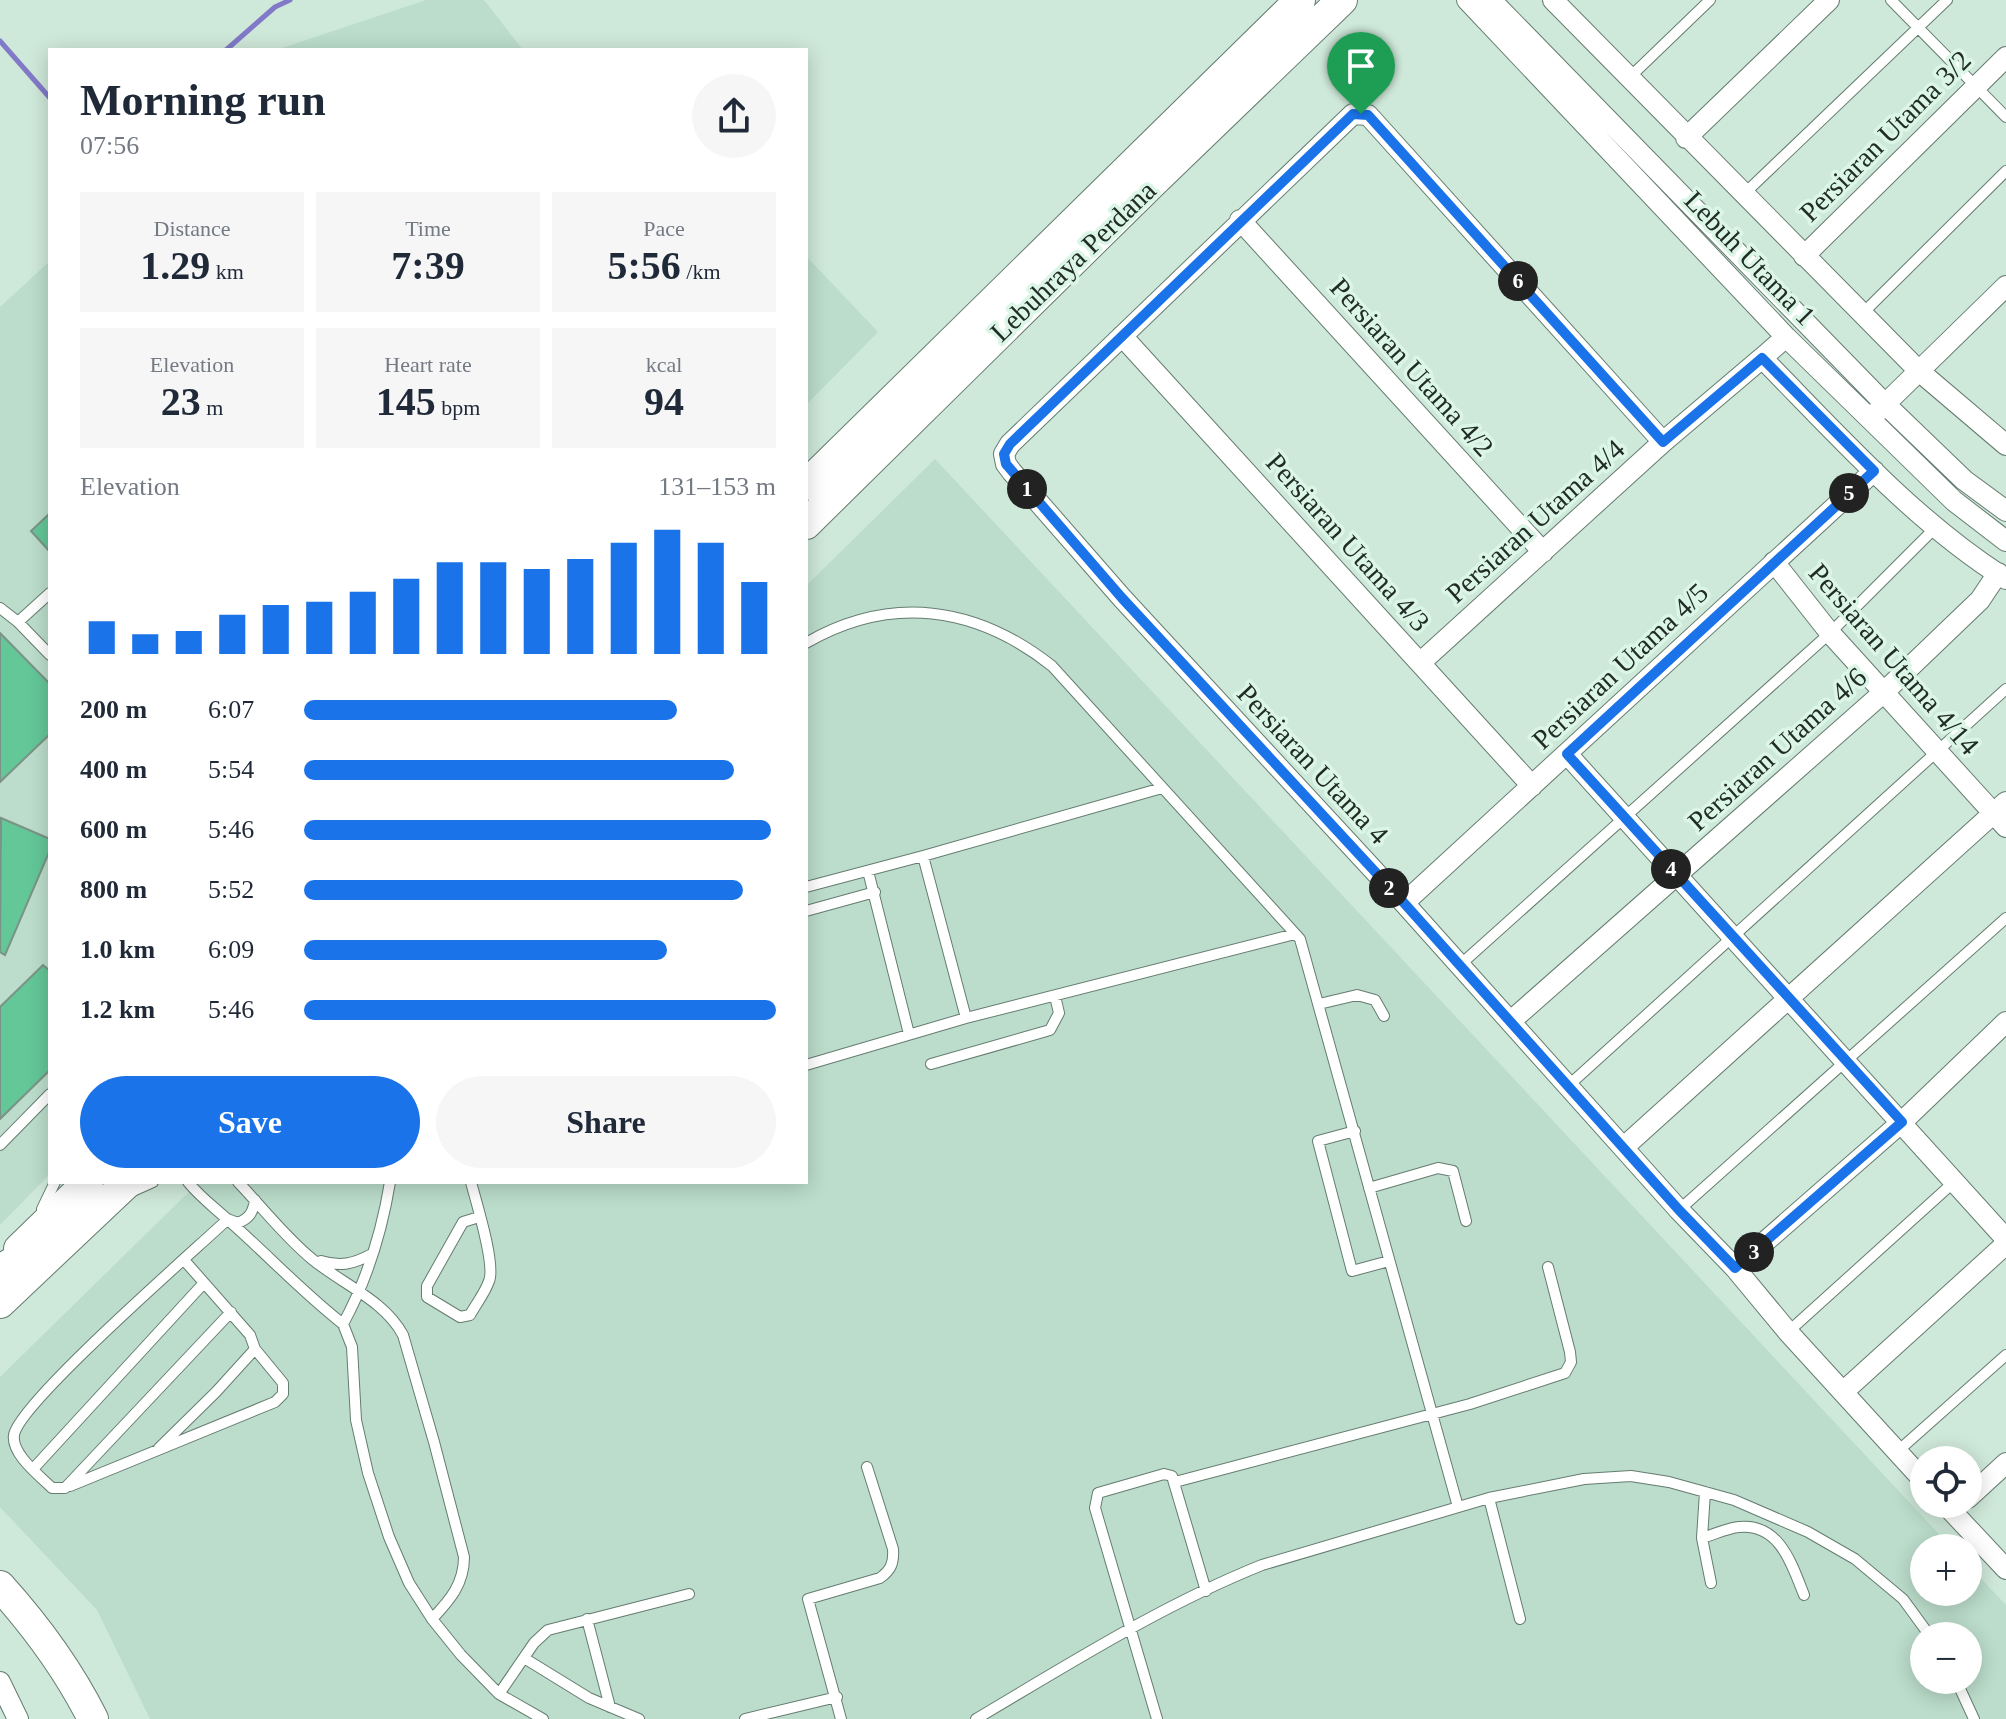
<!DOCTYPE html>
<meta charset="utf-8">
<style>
:root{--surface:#fff;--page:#f6f6f7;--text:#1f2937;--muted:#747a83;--accent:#1a73e8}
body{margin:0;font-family:"Times New Roman",serif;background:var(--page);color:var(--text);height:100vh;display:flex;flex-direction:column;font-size:30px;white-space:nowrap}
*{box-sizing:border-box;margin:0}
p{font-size:26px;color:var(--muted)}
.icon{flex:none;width:44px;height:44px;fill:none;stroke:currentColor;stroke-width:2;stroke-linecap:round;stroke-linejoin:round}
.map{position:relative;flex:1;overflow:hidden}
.side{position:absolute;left:48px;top:48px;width:760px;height:1136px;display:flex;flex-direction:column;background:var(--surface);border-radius:0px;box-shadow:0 4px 20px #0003}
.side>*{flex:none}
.buttons{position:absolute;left:1910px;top:1446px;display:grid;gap:16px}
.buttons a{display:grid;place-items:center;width:72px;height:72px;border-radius:50%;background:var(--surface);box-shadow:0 4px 20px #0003;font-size:40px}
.pin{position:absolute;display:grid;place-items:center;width:68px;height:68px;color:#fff;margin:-82px -34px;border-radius:50% 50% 50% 0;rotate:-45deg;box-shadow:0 0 8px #0007}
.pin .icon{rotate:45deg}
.km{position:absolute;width:40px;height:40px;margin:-20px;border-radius:50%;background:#222;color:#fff;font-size:22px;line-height:40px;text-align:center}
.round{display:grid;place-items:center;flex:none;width:84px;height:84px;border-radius:42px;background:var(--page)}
.summary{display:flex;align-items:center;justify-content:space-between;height:136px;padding:0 32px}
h1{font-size:44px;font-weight:800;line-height:60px}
.stats{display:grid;grid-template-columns:repeat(3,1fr);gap:12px;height:136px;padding:8px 32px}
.stats div{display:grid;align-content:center;border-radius:0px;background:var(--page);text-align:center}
.stats b{font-size:40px;font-weight:800}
.stats small{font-size:22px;font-weight:400}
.stats p{font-size:22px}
.chart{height:224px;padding:16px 32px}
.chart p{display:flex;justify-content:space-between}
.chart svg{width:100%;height:144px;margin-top:8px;stroke:var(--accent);stroke-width:6}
.cta{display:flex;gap:16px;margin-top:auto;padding:16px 32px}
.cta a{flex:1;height:92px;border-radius:48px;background:var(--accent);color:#fff;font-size:32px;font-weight:800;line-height:92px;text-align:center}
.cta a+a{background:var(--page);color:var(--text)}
ul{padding:0 32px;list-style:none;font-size:26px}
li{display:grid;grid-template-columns:128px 96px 1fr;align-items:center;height:60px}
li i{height:20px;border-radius:10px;background:var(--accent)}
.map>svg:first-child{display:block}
</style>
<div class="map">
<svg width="2006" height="1719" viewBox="0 0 2006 1719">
<rect width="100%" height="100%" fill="#cee8d9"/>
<!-- built -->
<path fill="#bcddcb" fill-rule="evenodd" d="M426 0H484L523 50H276Z
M806 256 878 332 806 405Z
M50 261V1174L0 1225V307Z
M935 459 1952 1548H1924V1592H1968V1565L2006 1605V1719H150L97 1610 0 1507V1377L199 1182H806V586ZM1924 1636H1968V1680H1924Z"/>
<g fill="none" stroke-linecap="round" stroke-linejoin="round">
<!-- stream -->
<path stroke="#8279c8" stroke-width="5" d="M0 41 50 98
M226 50 275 7 290 0"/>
</g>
<!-- building -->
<path fill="#63c798" stroke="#7b9386" stroke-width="2" d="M50 513V552L31 531Z
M0 633 50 684V734L0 782Z
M1 818 50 839V850L5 955 0 952Z
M43 965 50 971V1070L0 1119V1007Z"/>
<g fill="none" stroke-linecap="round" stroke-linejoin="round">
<defs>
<path id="lane" d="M1891 0 2006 117
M1629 78 1710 0
M1743 195 1947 0
M1862 314 2006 171
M0 608 18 622 50 655
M18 622 50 593
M806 643C891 594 976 606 1052 666L1300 939 1458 1507
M923 856 966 1018
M868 871 909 1034
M806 887 923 856 1162 788
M806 911 875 892
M1460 965 1830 633 1937 526
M1319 1004 1357 995 1375 1000 1384 1016
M931 1064 1050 1030 1059 1013 1055 996
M806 1065 966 1018 1295 934
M1568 1086 2006 689
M1355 1131 1318 1141 1352 1271 1389 1261
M0 1145 50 1094
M188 1182C200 1197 214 1207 228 1220 268 1255 301 1291 343 1324
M238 1182C262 1207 285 1237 312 1259 342 1284 384 1300 403 1335L434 1442 464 1557C464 1584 450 1600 432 1619
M390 1182C382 1231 367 1280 343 1324L352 1347 356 1420 368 1473 389 1537 409 1583 432 1619 461 1655 499 1694 543 1719
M471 1182C476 1202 496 1265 489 1281 485 1293 476 1304 470 1315L460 1317 427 1297V1286L463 1222 479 1217
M1369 1188 1438 1168 1453 1171 1466 1221
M133 1191 153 1182
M42 1209 55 1182
M1679 1210 2006 918
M228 1219C194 1251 19 1403 14 1435 11 1454 40 1476 52 1488H65L231 1312
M230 1220 238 1223C250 1218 253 1212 255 1200
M321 1261C341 1267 353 1264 372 1254
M1788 1332 1954 1182
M159 1448 216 1392 255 1349 250 1335 184 1260
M1898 1451 2006 1355
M33 1469 203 1284
M1175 1482 1470 1404 1565 1373 1571 1362 1570 1352 1548 1267
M70 1486 275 1402 283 1394V1383L255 1349
M1705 1492 1702 1538 1711 1583
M1489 1498 1520 1619
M1702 1538C1713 1535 1727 1528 1739 1527 1780 1523 1792 1565 1804 1595
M587 1619 610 1707
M524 1658 589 1698 639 1719
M1956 1680 1974 1719
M499 1694 534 1643 548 1630 689 1594
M745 1719 837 1697
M841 1719 808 1599 880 1578C891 1570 894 1563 893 1549L867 1467
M976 1719C1069 1664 1162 1605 1262 1565L1489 1498 1584 1479 1631 1476 1669 1482 1734 1500 1808 1532 1855 1559 1903 1599 1930 1636
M1157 1719 1095 1508 1098 1493 1164 1474 1172 1476 1206 1591"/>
<path id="street" d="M1467 0 1786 337 1954 501 2006 541
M1491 0 1885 404 1964 480 2006 511
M1553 0 1919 371 2006 445
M1686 138 1829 0
M1240 220 1543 552
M1804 256 2006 57
M1122 336 1532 786
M1786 337 1762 358C1837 434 1915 522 2006 579
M1877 412 2006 286
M1663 442 1368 115 1353 114 1010 444 1004 454 1006 464 1012 472 1122 598 1404 903 1679 1210 1735 1268 1788 1332 1924 1481
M1774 562 1830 633 2006 827
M1420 663 1663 442 1762 358
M1567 754 2006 1239
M1404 903 1874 471
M1511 1021 1884 692 1980 600 1998 573
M1624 1147 2006 802
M1735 1268 1902 1122 2006 1022
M1843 1392 2006 1244
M1968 1498 2006 1463
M1945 1504 2006 1569
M0 1682 18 1719"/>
<path id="primary" d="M806 485 1300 0
M806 524 1150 185 1342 0
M19 1249 88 1182
M0 1270 46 1242
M0 1303 128 1182
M0 1586C36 1626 69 1671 93 1719"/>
</defs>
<!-- lane casing -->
<use href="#lane" stroke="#657c70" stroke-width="12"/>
<!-- street casing -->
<use href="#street" stroke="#657c70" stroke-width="22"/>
<!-- primary casing -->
<use href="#primary" stroke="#657c70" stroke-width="32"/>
<!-- lane -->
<use href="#lane" stroke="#fff" stroke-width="10"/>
<!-- street -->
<use href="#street" stroke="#fff" stroke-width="20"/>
<!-- primary -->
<use href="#primary" stroke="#fff" stroke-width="30"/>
</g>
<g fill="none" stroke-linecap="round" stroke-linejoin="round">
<defs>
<path id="route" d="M1353 114 1368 115 1663 442 1762 358 1874 471 1567 754 1902 1122 1735 1268 1679 1210 1404 903 1122 598 1006 464 1004 454 1010 444Z"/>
</defs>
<!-- route casing -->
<use href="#route" stroke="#fff" stroke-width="16"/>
<!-- route -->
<use href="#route" stroke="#1a73e8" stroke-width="10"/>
</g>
<g text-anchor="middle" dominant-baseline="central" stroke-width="7" stroke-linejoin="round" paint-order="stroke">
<!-- street labels -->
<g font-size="28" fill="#222c27" stroke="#dbf5e7">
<text transform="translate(1885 136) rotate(-45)">Persiaran Utama 3/2</text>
<text transform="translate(1750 258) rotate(46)">Lebuh Utama 1</text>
<text transform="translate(1073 261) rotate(-44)">Lebuhraya Perdana</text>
<text transform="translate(1412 367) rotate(48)">Persiaran Utama 4/2</text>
<text transform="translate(1535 521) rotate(-42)">Persiaran Utama 4/4</text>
<text transform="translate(1348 542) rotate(48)">Persiaran Utama 4/3</text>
<text transform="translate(1894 659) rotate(49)">Persiaran Utama 4/14</text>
<text transform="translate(1620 666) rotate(-43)">Persiaran Utama 4/5</text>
<text transform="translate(1777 749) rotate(-42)">Persiaran Utama 4/6</text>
<text transform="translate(1313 764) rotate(47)">Persiaran Utama 4</text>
</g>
</g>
</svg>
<div class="buttons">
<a><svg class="icon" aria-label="locate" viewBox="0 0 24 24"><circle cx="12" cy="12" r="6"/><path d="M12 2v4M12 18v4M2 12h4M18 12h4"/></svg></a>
<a>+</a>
<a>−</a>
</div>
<div class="pin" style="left:1361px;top:114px;background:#1e9e55"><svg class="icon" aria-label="arrive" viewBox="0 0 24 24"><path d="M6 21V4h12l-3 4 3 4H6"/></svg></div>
<b class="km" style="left:1027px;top:489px">1</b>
<b class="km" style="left:1389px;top:888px">2</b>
<b class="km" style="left:1754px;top:1252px">3</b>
<b class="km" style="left:1671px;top:869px">4</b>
<b class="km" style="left:1849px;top:493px">5</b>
<b class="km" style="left:1518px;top:281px">6</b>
<section class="side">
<div class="summary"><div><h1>Morning run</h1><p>07:56</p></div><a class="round"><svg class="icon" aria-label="share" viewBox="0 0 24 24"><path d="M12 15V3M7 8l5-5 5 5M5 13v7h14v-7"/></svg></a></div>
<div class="stats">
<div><p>Distance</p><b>1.29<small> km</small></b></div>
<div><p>Time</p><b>7:39</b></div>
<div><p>Pace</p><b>5:56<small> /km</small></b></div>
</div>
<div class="stats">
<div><p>Elevation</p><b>23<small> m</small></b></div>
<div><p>Heart rate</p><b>145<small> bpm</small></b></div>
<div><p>kcal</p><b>94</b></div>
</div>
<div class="chart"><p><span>Elevation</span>131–153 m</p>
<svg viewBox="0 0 160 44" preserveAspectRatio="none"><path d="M5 44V34M15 44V38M25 44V37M35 44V32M45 44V29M55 44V28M65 44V25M75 44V21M85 44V16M95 44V16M105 44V18M115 44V15M125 44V10M135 44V6M145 44V10M155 44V22"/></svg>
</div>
<ul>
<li><b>200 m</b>6:07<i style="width:79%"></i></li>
<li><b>400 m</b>5:54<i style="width:91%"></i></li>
<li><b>600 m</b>5:46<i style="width:99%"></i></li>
<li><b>800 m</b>5:52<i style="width:93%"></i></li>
<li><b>1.0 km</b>6:09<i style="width:77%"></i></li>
<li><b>1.2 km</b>5:46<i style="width:100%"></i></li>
</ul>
<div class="cta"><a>Save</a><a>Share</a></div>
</section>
</div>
